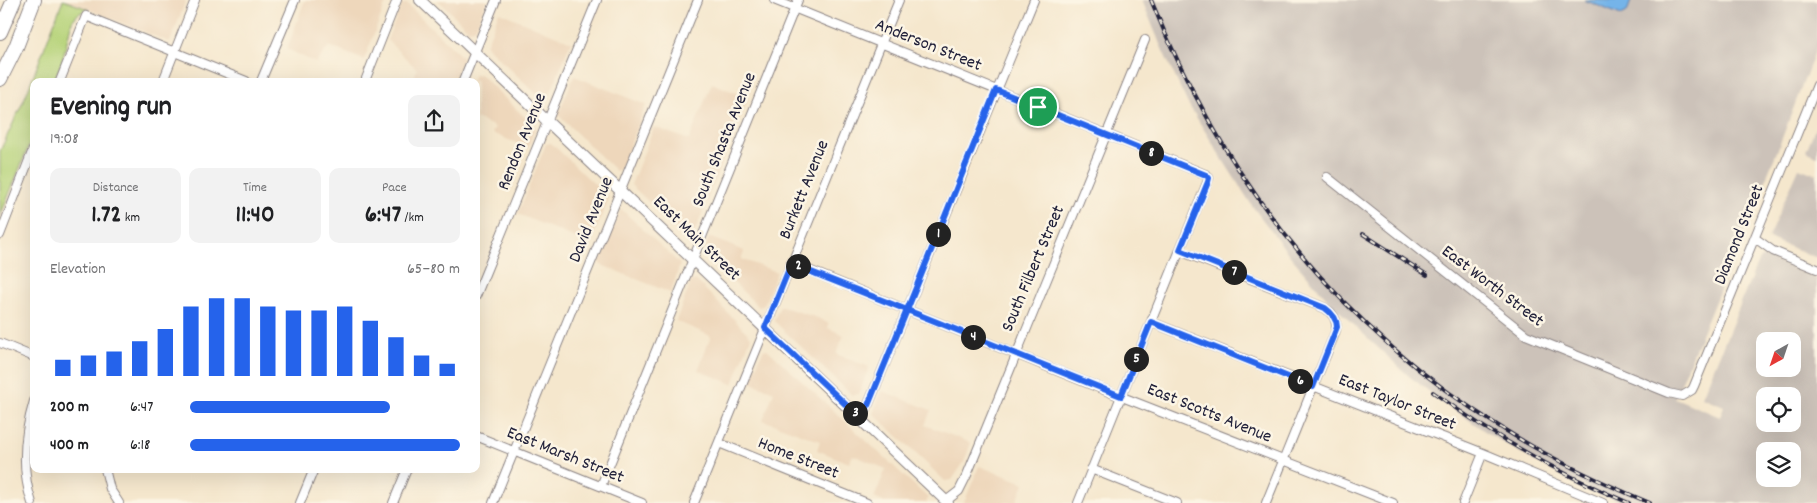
<!DOCTYPE html>
<meta charset="utf-8">
<style>
:root{--surface:#fff;--page:#f2f2f2;--text:#202124;--muted:#757577;--accent:#2563eb}
body{margin:0;font-family:Dekko,sans-serif;background:var(--page);color:var(--text);height:100vh;display:flex;flex-direction:column;font-size:19px;white-space:nowrap}
*{box-sizing:border-box;margin:0}
p{font-size:16px;color:var(--muted)}
.icon{flex:none;width:28px;height:28px;fill:none;stroke:currentColor;stroke-width:2;stroke-linecap:round;stroke-linejoin:round}
.map{position:relative;flex:1;overflow:hidden}
.side{position:absolute;left:30px;top:78px;width:450px;height:395px;display:flex;flex-direction:column;background:var(--surface);border-radius:10px;box-shadow:0 5px 20px #0002}
.side>*{flex:none}
.needle{width:32px;rotate:220deg}
.tools{position:absolute;left:1756px;top:332px;display:grid;gap:10px}
.tools a{display:grid;place-items:center;width:45px;height:45px;border-radius:10px;background:var(--surface);box-shadow:0 5px 20px #0002;font-size:25px}
.pin{position:absolute;display:grid;place-items:center;width:42px;height:42px;color:#fff;margin:-21px;border:2px solid #fff;border-radius:50%;box-shadow:0 1px 5px #0007}
.km{position:absolute;width:25px;height:25px;margin:-12px;border-radius:50%;background:#222;color:#fff;font-size:14px;line-height:25px;text-align:center}
.round{display:grid;place-items:center;flex:none;width:52px;height:52px;border-radius:10px;background:var(--page)}
.overview{display:flex;align-items:center;justify-content:space-between;height:85px;padding:0 20px}
h1{font-size:28px;font-weight:800;line-height:38px}
.stats{display:grid;grid-template-columns:repeat(3,1fr);gap:8px;height:85px;padding:5px 20px}
.stats div{display:grid;align-content:center;border-radius:10px;background:var(--page);text-align:center}
.stats b{font-size:25px;font-weight:800}
.stats small{font-size:14px;font-weight:400}
.stats p{font-size:14px}
.chart{height:140px;padding:10px 20px}
.chart p{display:flex;justify-content:space-between}
.chart svg{width:100%;height:90px;margin-top:5px;stroke:var(--accent);stroke-width:6}
ul{padding:0 20px;list-style:none;font-size:16px}
li{display:grid;grid-template-columns:80px 60px 1fr;align-items:center;height:38px}
li i{height:12px;border-radius:6px;background:var(--accent)}
.map>svg:first-child{display:block}
</style>
<div class="map">
<svg width="1817" height="503" viewBox="0 0 1817 503">
<rect width="100%" height="100%" fill="#fcf5e5"/>
<filter id="ink" filterUnits="userSpaceOnUse"><feTurbulence type="fractalNoise" baseFrequency=".02" numOctaves="2"/><feDisplacementMap in="SourceGraphic" scale="10" xChannelSelector="R" yChannelSelector="G"/><feConvolveMatrix kernelMatrix="1 2 1 2 8 2 1 2 1" color-interpolation-filters="sRGB"/></filter>
<filter id="wash" filterUnits="userSpaceOnUse"><feTurbulence type="fractalNoise" baseFrequency=".0096" numOctaves="4" result="noise"/><feDisplacementMap in="SourceGraphic" scale="20" xChannelSelector="R" yChannelSelector="G"/><feGaussianBlur stdDeviation="1.12" result="paint"/><feColorMatrix in="noise" values="0 0 0 0 0 0 0 0 0 0 0 0 0 0 0 0 0 1.4 0 .05"/><feComposite in="paint" operator="in"/></filter>
<g filter="url(#wash)">
<rect width="100%" height="100%" fill="#f5e7cd"/>
<!-- built -->
<path fill="#eed7bb" d="M65 0H186L170 42Z
M305 0H387L364 60 329 46 316 63 287 49Z
M438 0H487L475 29 469 30Z
M402 4H407L463 58 454 81H422L414 78 417 69 387 40Z
M499 12 571 42 548 99 543 100 486 46Z
M480 74 536 128 528 148 492 133 495 127 476 118V81H471L474 75Z
M574 76 646 105 621 168 616 171 558 115Z
M712 83 748 98 693 236 688 239 631 185 654 127 689 140Z
M551 143 609 198 590 244 518 214 546 144Z
M621 209 680 264 671 293 599 264Z
M709 237 744 251 741 259 777 272 764 305 759 307 703 253Z
M696 280 751 337 733 384 698 370 711 336 676 321 691 282Z
M780 306 818 318 829 324 828 328 844 335 836 354 869 367 859 394 852 395 774 321Z
M767 349 928 498 926 503H886L874 498 886 469 853 455 849 463 817 450 820 441 763 420 774 392 750 382 763 350Z
M882 391 931 410 925 425 971 443 964 462 952 480 945 481 873 413Z
M979 466 1024 483 1016 503H964Z"/>
<!-- industrial -->
<path fill="#ccc2b9" fill-rule="evenodd" d="M1142 0H1817V46L1776 154 1675 398 1720 417 1724 406 1702 397 1759 259 1765 257 1817 279V503H1624L1586 487 1537 463 1489 434 1449 406 1410 377 1374 344 1332 304 1291 257 1253 207 1221 157 1187 102 1163 51ZM1765 341H1792V369H1765ZM1765 396H1792V424H1765ZM1765 451H1792V479H1765Z
M1817 124V156L1806 151Z
M1799 168 1817 175V258L1768 238Z"/>
<!-- green -->
<path fill="#b6d379" stroke="#6c7a5a" d="M63 0 88 9 78 14 72 21 63 58 54 81H34V133L0 217V151L24 100Z"/>
<!-- water -->
<path fill="#75b4e9" stroke="#4c6b92" d="M1584 0H1630L1631 1 1627 12 1621 15Z"/>
</g>
<g filter="url(#ink)">
<g fill="none" stroke-linecap="round" stroke-linejoin="round">
<defs>
<path id="street" d="M774 0 1207 175 1209 178 1078 503
M60 81 86 16 246 81
M163 81 195 0
M261 81 295 0
M365 81 397 0
M463 81 496 0
M1327 177 1526 335 1669 393 1682 396 1692 390 1694 386 1817 85
M0 235 34 147
M1755 238 1773 251 1817 269
M1180 251 1325 308C1334 314 1339 322 1335 333L1266 503
M791 263 1112 393 1393 503
M476 296 597 0
M1151 322 1483 453 1603 503
M0 343 34 357
M862 420 1034 0
M476 436 642 503
M719 443 867 503
M105 469 110 489 119 503
M1091 469 1177 503
M601 486 798 0
M946 501 959 491 967 475 1145 40
M32 503C21 470 24 434 34 401
M300 503 314 469
M393 503 407 469
M493 503 698 0
M694 503 899 0
M1463 503 1483 453"/>
<path id="secondary" d="M420 0 948 503"/>
<path id="highway" d="M0 32 14 0
M0 79 16 47 34 0"/>
</defs>
<!-- street casing -->
<use href="#street" stroke="#8c8484" stroke-width="10"/>
<!-- secondary casing -->
<use href="#secondary" stroke="#8c8484" stroke-width="12"/>
<!-- highway casing -->
<use href="#highway" stroke="#8c8484" stroke-width="16"/>
<!-- street -->
<use href="#street" stroke="#fff" stroke-width="8"/>
<!-- secondary -->
<use href="#secondary" stroke="#fff" stroke-width="10"/>
<!-- highway -->
<use href="#highway" stroke="#fff" stroke-width="14"/>
<defs>
<path id="rail" d="M1151 0C1224 180 1338 328 1505 430 1551 459 1600 482 1650 503
M1363 234 1427 275
M1433 392C1494 437 1560 474 1629 503"/>
</defs>
<!-- rail casing -->
<use href="#rail" stroke="#22223b" stroke-width="4"/>
<!-- rail -->
<use href="#rail" stroke="#fcf5e5" stroke-width="2" stroke-dasharray="5.5" stroke-linecap="butt"/>
</g>
</g>
<g fill="none" stroke-linecap="round" stroke-linejoin="round" filter="url(#ink)">
<defs>
<path id="route" d="M1038 107 996 90 907 310 791 264 765 328 862 420 907 310 1121 396 1151 322 1313 387 1337 327C1337 319 1332 313 1325 308L1180 250 1208 182 1209 178 1206 175 1038 107"/>
</defs>
<!-- route casing -->
<use href="#route" stroke="#fff" stroke-width="10"/>
<!-- route -->
<use href="#route" stroke="#2563eb" stroke-width="6"/>
</g>
<g text-anchor="middle" dominant-baseline="central" stroke-width="5" stroke-linejoin="round" paint-order="stroke">
<!-- street labels -->
<g font-size="18" fill="#22223b" stroke="#fcf5e5">
<text transform="translate(928 46) rotate(22)">Anderson Street</text>
<text transform="translate(725 140) rotate(-68)">South Shasta Avenue</text>
<text transform="translate(523 142) rotate(-68)">Rendon Avenue</text>
<text transform="translate(805 190) rotate(-68)">Burkett Avenue</text>
<text transform="translate(592 220) rotate(-68)">David Avenue</text>
<text transform="translate(1740 235) rotate(-68)">Diamond Street</text>
<text transform="translate(696 239) rotate(44)">East Main Street</text>
<text transform="translate(1034 269) rotate(-67)">South Filbert Street</text>
<text transform="translate(1492 287) rotate(37)">East Worth Street</text>
<text transform="translate(1397 403) rotate(22)">East Taylor Street</text>
<text transform="translate(1209 414) rotate(22)">East Scotts Avenue</text>
<text transform="translate(565 456) rotate(22)">East Marsh Street</text>
<text transform="translate(798 459) rotate(22)">Home Street</text>
</g>
</g>
</svg>
<div class="tools">
<a><svg class="needle" viewBox="-14 -14 28 28"><path d="M0-13l5 13h-10z" fill="#e53935"/><path d="M0 13l5-13h-10z" fill="#757577"/></svg></a>
<a><svg class="icon" aria-label="locate" viewBox="0 0 24 24"><circle cx="12" cy="12" r="6"/><path d="M12 2v4M12 18v4M2 12h4M18 12h4"/></svg></a>
<a><svg class="icon" aria-label="layers" viewBox="0 0 24 24"><path d="M12 4l9 5-9 5-9-5zM3 14l9 5 9-5"/></svg></a>
</div>
<div class="pin" style="left:1038px;top:107px;background:#1e9e55"><svg class="icon" aria-label="arrive" viewBox="0 0 24 24"><path d="M6 21V4h12l-3 4 3 4H6"/></svg></div>
<b class="km" style="left:938px;top:234px">1</b>
<b class="km" style="left:798px;top:266px">2</b>
<b class="km" style="left:855px;top:413px">3</b>
<b class="km" style="left:973px;top:337px">4</b>
<b class="km" style="left:1136px;top:359px">5</b>
<b class="km" style="left:1300px;top:381px">6</b>
<b class="km" style="left:1234px;top:272px">7</b>
<b class="km" style="left:1151px;top:153px">8</b>
<section class="side">
<div class="overview"><div><h1>Evening run</h1><p>19:08</p></div><a class="round"><svg class="icon" aria-label="share" viewBox="0 0 24 24"><path d="M12 15V3M7 8l5-5 5 5M5 13v7h14v-7"/></svg></a></div>
<div class="stats">
<div><p>Distance</p><b>1.72<small> km</small></b></div>
<div><p>Time</p><b>11:40</b></div>
<div><p>Pace</p><b>6:47<small> /km</small></b></div>
</div>
<div class="chart"><p><span>Elevation</span>65–80 m</p>
<svg viewBox="0 0 160 44" preserveAspectRatio="none"><path d="M5 44V36M15 44V34M25 44V32M35 44V27M45 44V21M55 44V10M65 44V6M75 44V6M85 44V10M95 44V12M105 44V12M115 44V10M125 44V17M135 44V25M145 44V34M155 44V38"/></svg>
</div>
<ul>
<li><b>200 m</b>6:47<i style="width:74%"></i></li>
<li><b>400 m</b>6:18<i style="width:100%"></i></li>
</ul>
</section>
</div>
